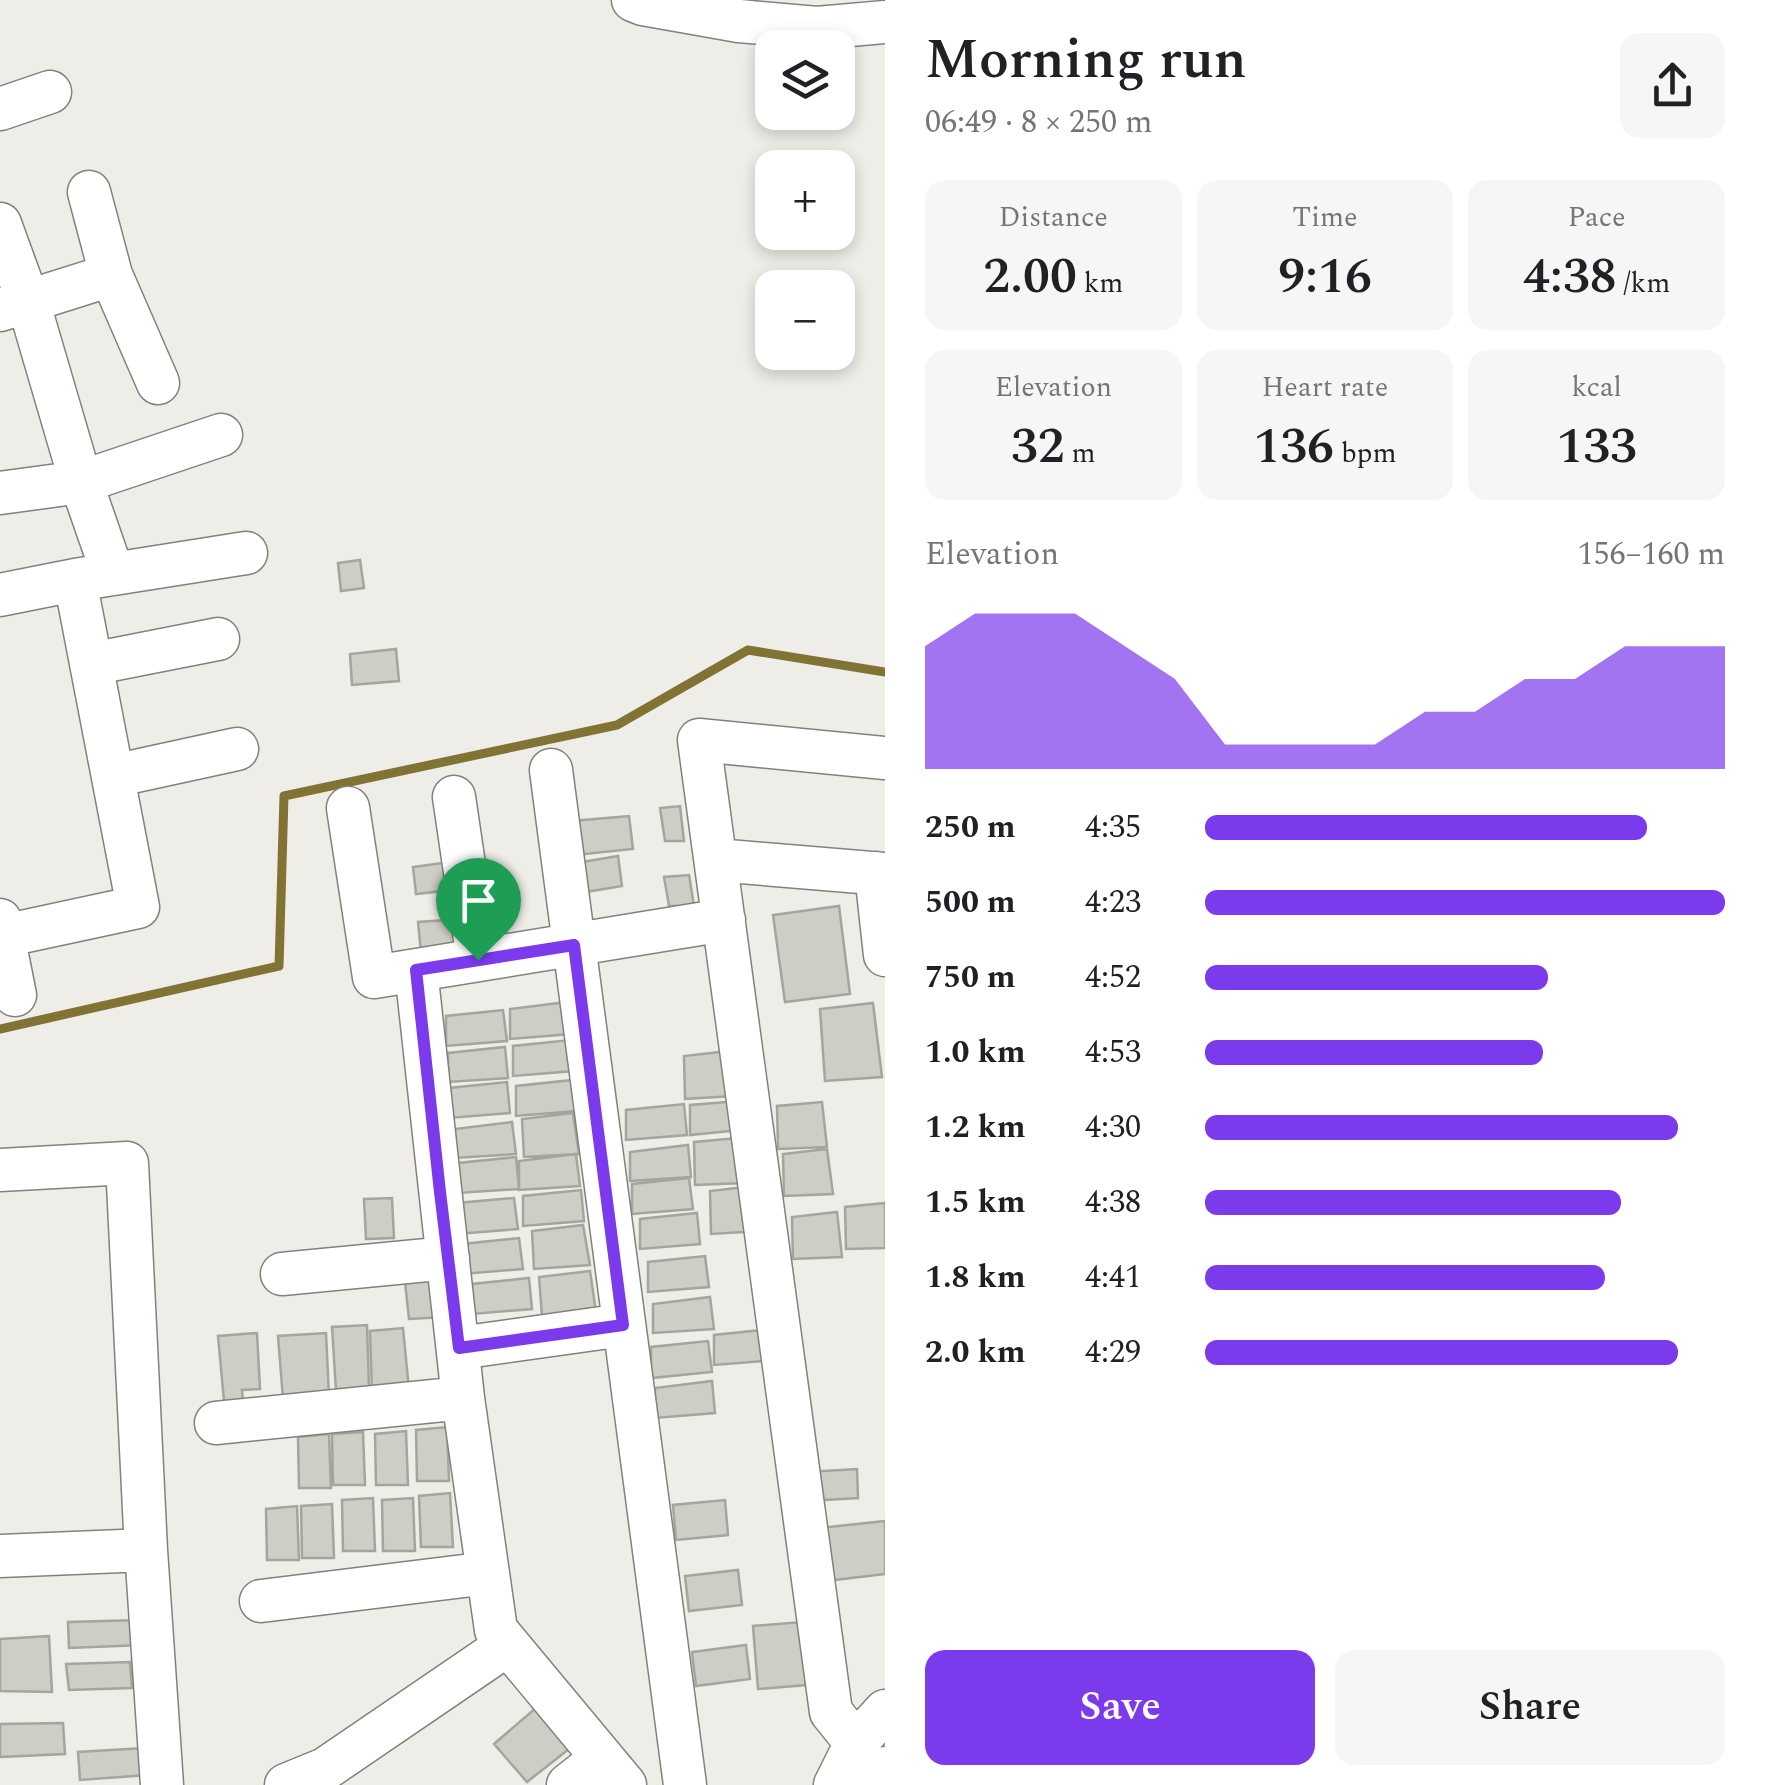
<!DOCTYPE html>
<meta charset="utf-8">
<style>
:root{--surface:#fff;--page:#f6f6f6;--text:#202124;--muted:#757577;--accent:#7c3aed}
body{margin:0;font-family:Spectral,serif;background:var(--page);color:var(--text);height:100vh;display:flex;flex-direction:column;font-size:38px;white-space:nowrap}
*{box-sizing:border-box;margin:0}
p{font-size:32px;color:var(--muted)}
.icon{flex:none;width:55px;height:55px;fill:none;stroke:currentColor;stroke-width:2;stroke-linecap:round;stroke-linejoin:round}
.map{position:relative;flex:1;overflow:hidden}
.sheet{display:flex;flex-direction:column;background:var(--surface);width:880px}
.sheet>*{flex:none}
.fabs{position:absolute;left:755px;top:30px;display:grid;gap:20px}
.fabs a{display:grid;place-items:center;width:100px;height:100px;border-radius:20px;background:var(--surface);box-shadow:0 5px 15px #0003;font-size:50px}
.pin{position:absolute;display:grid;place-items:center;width:85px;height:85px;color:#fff;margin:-102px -42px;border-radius:50% 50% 50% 0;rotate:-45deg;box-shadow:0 0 10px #0007}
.pin .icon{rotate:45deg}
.round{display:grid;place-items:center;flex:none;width:105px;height:105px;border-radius:20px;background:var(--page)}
.headline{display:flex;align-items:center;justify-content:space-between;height:170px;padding:0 40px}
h1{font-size:55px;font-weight:600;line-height:75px}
.metrics{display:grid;grid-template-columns:repeat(3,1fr);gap:15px;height:170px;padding:10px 40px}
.metrics div{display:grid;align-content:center;border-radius:20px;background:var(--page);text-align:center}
.metrics b{font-size:50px;font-weight:600}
.metrics small{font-size:28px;font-weight:400}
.metrics p{font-size:28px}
.chart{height:280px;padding:20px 40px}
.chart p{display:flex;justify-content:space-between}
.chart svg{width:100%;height:180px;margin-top:10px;fill:var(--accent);opacity:.7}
.action{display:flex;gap:20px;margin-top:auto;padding:20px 40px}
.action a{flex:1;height:115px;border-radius:20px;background:var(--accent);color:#fff;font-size:40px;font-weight:600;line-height:115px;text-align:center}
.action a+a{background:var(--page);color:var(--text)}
ul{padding:0 40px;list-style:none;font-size:32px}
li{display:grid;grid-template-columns:160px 120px 1fr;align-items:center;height:75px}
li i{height:25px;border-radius:12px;background:var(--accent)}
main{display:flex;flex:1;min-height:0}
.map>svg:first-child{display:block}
</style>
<main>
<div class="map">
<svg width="885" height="1785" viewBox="0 0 885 1785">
<rect width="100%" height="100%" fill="#efede7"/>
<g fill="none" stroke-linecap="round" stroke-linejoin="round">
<!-- stream -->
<path stroke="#807333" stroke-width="9" d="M0 1029 279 966 284 796 617 725 748 650 885 672"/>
</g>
<!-- building -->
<path fill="#cecdc6" stroke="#a6a49e" stroke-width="2.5" d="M360 560 364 588 341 591 338 563Z
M396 649 399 681 352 685 350 654Z
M680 806 684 841H665L660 808Z
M629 816 633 849 576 855 572 821Z
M618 856 622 886 580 893 576 863Z
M457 861 461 889 416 894 413 867Z
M689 875 694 906H669L664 877Z
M839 906 850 994 785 1002 773 915Z
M460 919 463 950 421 953 418 922Z
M567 1002 571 1034 510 1039V1009Z
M873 1003 882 1077 825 1081 820 1009Z
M503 1010 507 1041 446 1046V1016Z
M570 1040 574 1071 513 1076V1046Z
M505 1047 508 1078 448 1082V1053Z
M729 1051 734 1096 685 1099 684 1056Z
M573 1080 576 1111 516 1116V1086Z
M507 1082 510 1113 449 1118V1088Z
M738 1101 741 1130 690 1135V1105Z
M822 1102 827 1147 778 1149 777 1106Z
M684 1104 687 1135 626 1140V1110Z
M573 1113 579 1154 524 1157 522 1119Z
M512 1122 516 1154 455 1158V1129Z
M738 1138 744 1183 695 1185 694 1142Z
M688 1145 691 1177 630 1181V1152Z
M827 1149 833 1194 784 1196 783 1154Z
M576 1154 580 1186 519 1190V1161Z
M516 1157 519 1189 458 1193V1163Z
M689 1178 693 1209 632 1214V1184Z
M754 1186 760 1231 711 1234 710 1191Z
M581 1190 584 1221 523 1226V1196Z
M392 1198 394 1238 366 1239 364 1199Z
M514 1198 518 1229 457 1234V1203Z
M885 1203V1248L846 1249 845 1207Z
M837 1212 842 1257 793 1259 792 1217Z
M697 1213 700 1244 640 1249V1219Z
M583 1225 590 1265 534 1269 532 1231Z
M519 1238 523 1269 462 1274V1244Z
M705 1256 709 1287 648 1292V1262Z
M590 1271 596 1312 542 1316 539 1277Z
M442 1278 445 1317 409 1319 405 1282Z
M529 1278 532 1309 472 1314V1284Z
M710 1297 714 1329 653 1333V1304Z
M367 1325 369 1388 336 1391 332 1327Z
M403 1328 409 1390 372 1392 370 1331Z
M772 1329 775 1360 714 1365V1335Z
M257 1333 260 1389 242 1390 243 1400 224 1401 218 1336Z
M326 1333 329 1396 283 1399 278 1336Z
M708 1341 712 1372 651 1378V1347Z
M712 1381 715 1413 655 1418V1388Z
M447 1427 449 1481H417L416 1430Z
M406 1431 408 1485H376L375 1434Z
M363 1432 365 1485H333L332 1434Z
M329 1434 331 1488H299L298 1437Z
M857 1469 858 1498 808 1501 807 1472Z
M450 1493 453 1547H421L419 1496Z
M373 1498 375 1551H343L342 1500Z
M413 1498 415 1551H383L382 1500Z
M725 1500 728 1535 676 1540 673 1505Z
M332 1504 334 1558H302L301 1506Z
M297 1506 299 1560H267L266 1509Z
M885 1521V1574L826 1581 819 1528Z
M738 1570 742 1605 689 1611 685 1576Z
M140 1620 142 1645 69 1648 68 1622Z
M802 1622 807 1685 758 1689 753 1626Z
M49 1636 52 1692 0 1691V1639Z
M746 1645 750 1679 696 1686 692 1652Z
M130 1662 132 1688 69 1690 66 1664Z
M537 1707 569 1749 527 1782 494 1744Z
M63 1723 65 1754 0 1757V1724Z
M144 1748 147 1775 80 1780 78 1752Z"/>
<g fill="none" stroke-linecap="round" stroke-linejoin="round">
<defs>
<path id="minor" d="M633 0 643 4 739 21 817 28 885 22
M0 109 50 92
M89 192 111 275 158 383
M0 224 28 301 81 482 113 574
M0 310 111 275
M0 493 81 482 221 435
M0 595 75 580 246 553
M91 664 218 639
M551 770 685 1785
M113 776 237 749
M454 797 478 960
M348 808 374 977 724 920
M716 860 885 874
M876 873 885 955
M0 920 15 995
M3 936 138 907 75 580
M416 970 463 1398 496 1630 625 1785
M0 1170 127 1163 146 1550 162 1785
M282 1274 448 1258
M459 1348 623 1325
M216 1423 463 1398
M0 1556 146 1550
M261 1601 488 1573
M856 1743 831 1712 699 740 885 758
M286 1785 325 1769 507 1645
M568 1785 602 1758
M835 1785 856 1743 885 1711
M874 1785 885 1768"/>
</defs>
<!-- minor casing -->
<use href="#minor" stroke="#82817b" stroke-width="45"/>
<!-- minor -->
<use href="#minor" stroke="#fff" stroke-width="42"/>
</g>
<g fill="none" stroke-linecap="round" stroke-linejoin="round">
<defs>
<path id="route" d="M574 945 623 1325 459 1348 440 1192 416 970Z"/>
</defs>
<!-- route casing -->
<use href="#route" stroke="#fff" stroke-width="20"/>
<!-- route -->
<use href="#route" stroke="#7c3aed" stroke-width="12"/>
</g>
</svg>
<div class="fabs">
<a><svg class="icon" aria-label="layers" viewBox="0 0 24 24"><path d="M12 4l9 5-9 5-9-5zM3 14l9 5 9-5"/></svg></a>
<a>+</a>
<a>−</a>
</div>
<div class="pin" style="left:478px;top:960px;background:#1e9e55"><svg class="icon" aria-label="arrive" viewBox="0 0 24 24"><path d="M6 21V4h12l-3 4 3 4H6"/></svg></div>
</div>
<section class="sheet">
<div class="headline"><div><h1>Morning run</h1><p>06:49 · 8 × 250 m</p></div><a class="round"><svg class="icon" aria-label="share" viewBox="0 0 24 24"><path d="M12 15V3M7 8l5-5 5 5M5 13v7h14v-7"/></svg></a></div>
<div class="metrics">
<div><p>Distance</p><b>2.00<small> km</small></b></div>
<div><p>Time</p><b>9:16</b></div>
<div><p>Pace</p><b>4:38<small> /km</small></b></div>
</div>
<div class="metrics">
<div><p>Elevation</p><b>32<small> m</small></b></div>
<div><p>Heart rate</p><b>136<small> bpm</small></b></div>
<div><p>kcal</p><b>133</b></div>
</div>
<div class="chart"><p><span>Elevation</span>156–160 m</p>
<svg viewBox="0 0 160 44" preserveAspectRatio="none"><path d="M0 44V14L10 6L20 6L30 6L40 14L50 22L60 38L70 38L80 38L90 38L100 30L110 30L120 22L130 22L140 14L150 14L160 14V44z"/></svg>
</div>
<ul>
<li><b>250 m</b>4:35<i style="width:85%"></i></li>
<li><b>500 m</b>4:23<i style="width:100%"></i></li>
<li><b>750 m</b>4:52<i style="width:66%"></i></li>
<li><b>1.0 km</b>4:53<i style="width:65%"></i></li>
<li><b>1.2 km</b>4:30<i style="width:91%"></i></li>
<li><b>1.5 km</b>4:38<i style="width:80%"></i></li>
<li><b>1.8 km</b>4:41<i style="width:77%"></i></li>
<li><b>2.0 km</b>4:29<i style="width:91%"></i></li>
</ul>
<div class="action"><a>Save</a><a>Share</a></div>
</section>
</main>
